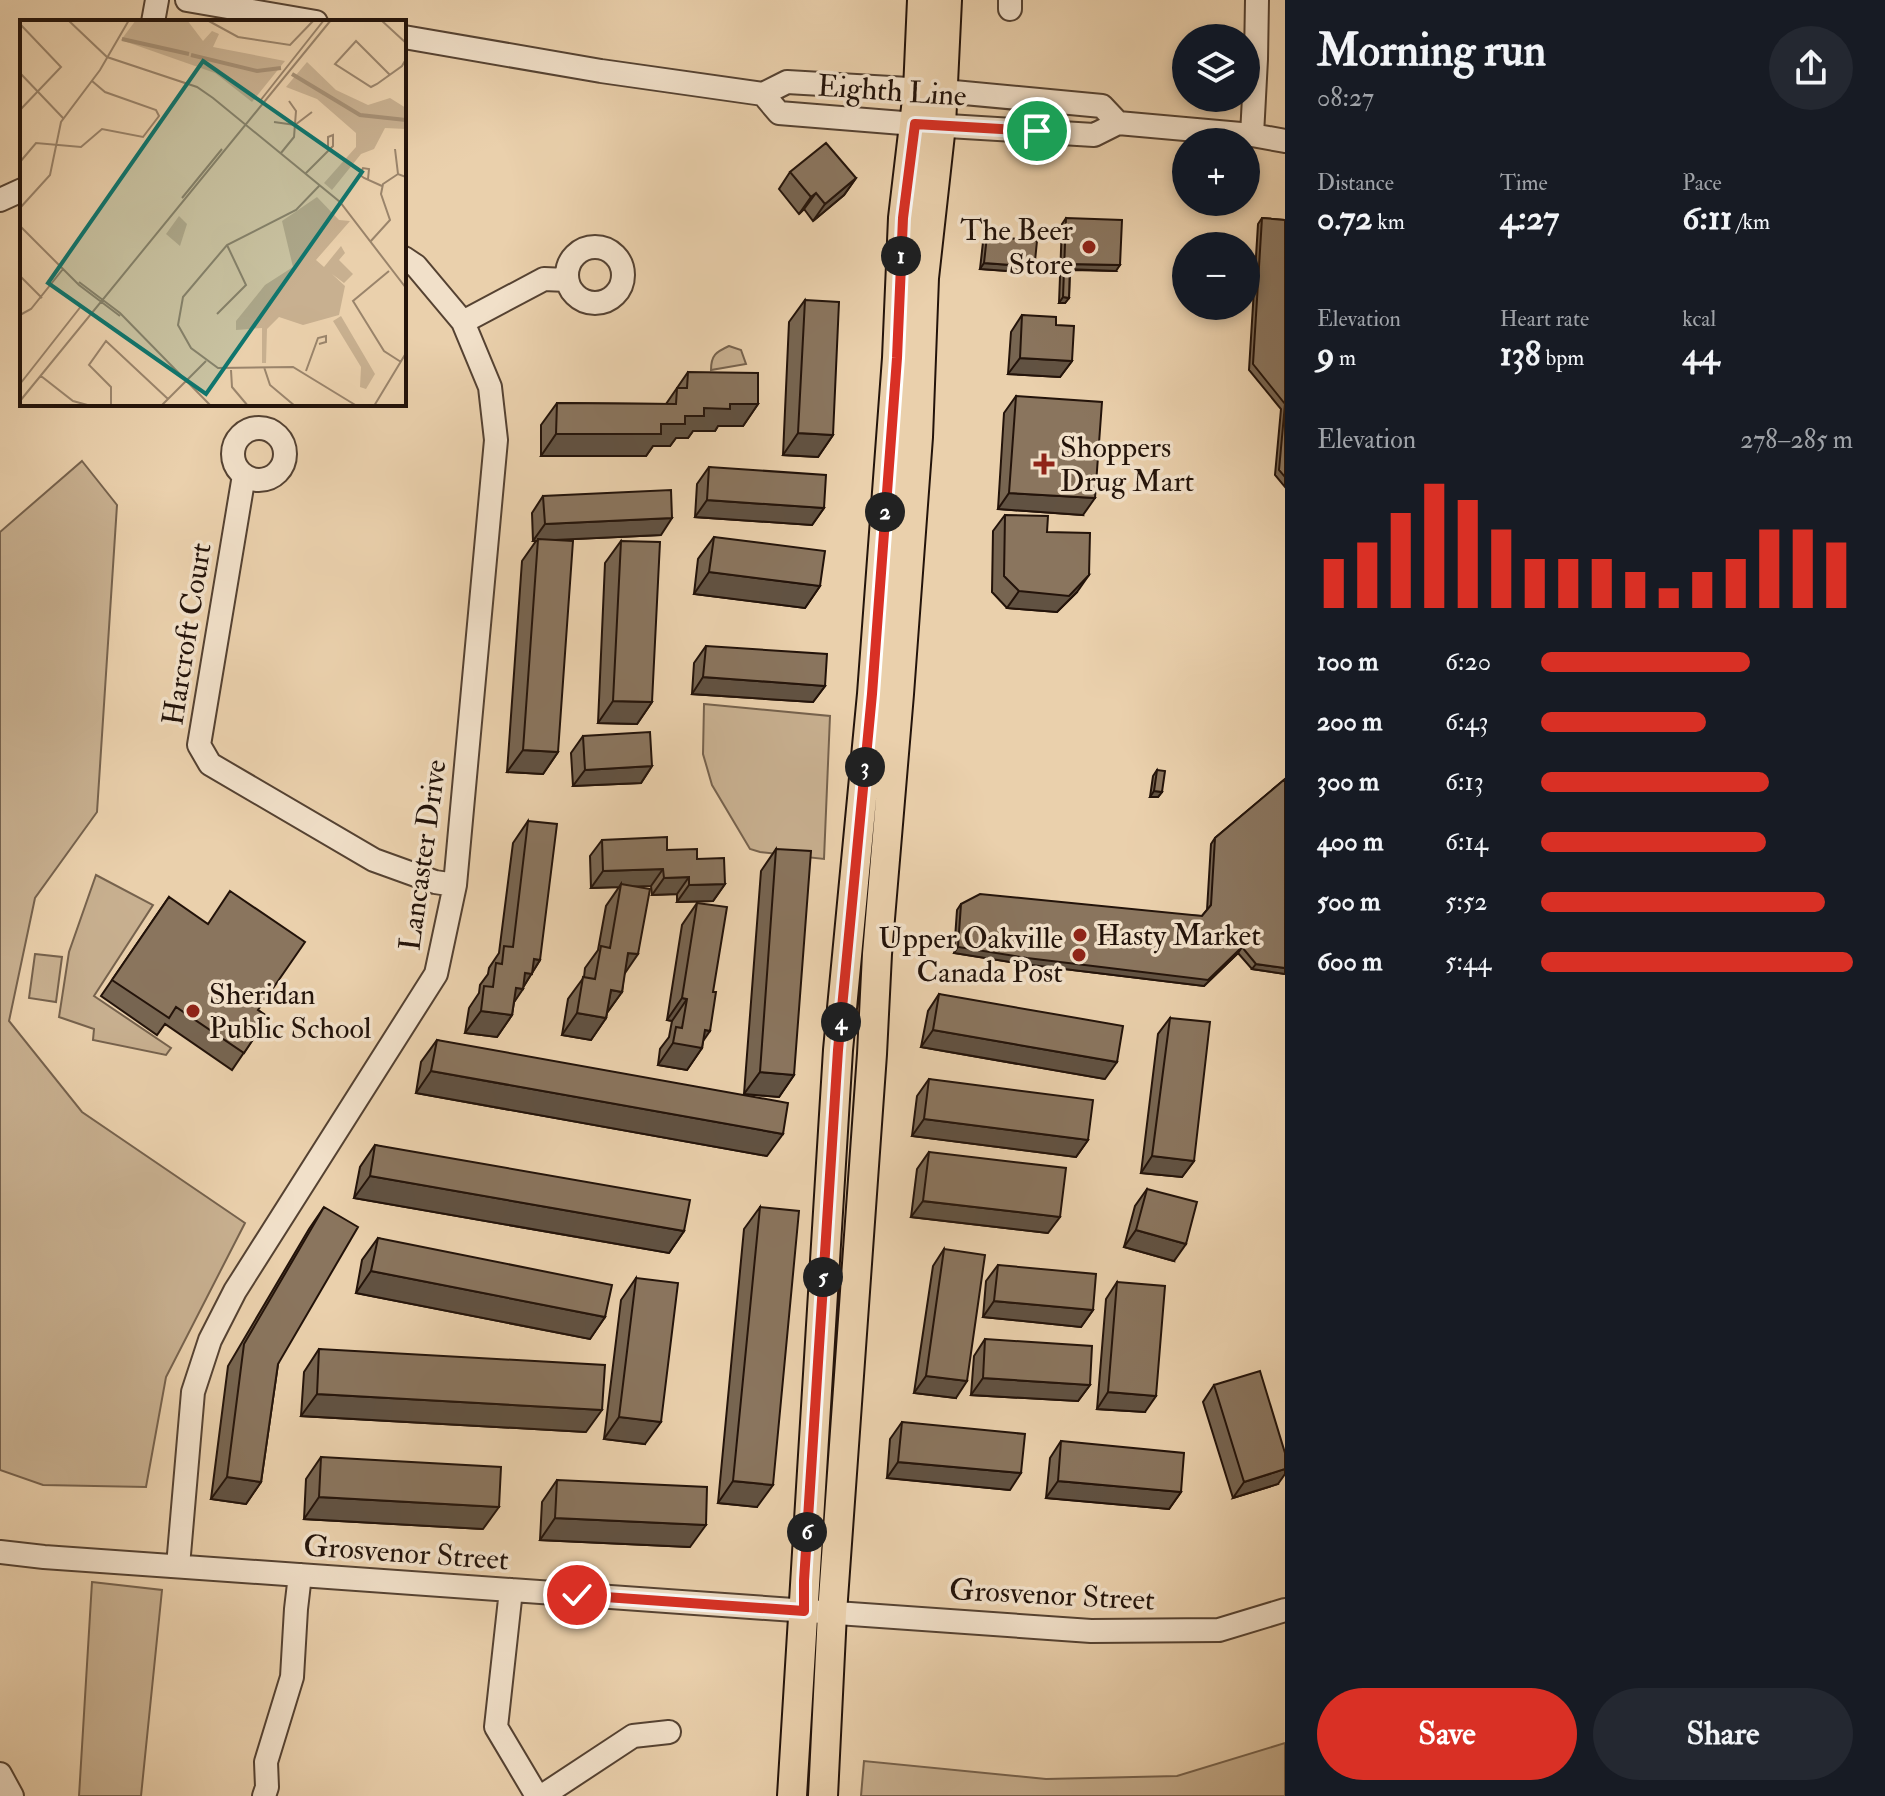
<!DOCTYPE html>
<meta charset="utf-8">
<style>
:root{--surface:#171b24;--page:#242831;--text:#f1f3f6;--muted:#9ea1a6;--accent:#d93025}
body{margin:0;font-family:"IM FELL Double Pica",serif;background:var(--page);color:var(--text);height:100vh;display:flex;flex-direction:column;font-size:30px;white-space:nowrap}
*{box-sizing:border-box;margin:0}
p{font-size:26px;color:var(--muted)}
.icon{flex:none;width:44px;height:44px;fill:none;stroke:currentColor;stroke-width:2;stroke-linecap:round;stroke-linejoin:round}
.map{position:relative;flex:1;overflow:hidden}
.side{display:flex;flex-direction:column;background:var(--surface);width:600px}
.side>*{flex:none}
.buttons{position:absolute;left:1172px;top:24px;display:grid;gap:16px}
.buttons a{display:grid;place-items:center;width:88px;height:88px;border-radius:50%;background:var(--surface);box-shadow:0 4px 12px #0003;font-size:40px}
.pin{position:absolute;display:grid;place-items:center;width:68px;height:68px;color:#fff;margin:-34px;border:4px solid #fff;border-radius:50%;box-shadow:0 2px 8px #0007}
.km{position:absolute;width:40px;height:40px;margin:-20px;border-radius:50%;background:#222;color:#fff;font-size:22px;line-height:40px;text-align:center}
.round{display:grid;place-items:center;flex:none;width:84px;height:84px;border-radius:42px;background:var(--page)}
.head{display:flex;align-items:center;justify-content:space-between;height:136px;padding:0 32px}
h1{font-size:44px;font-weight:800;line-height:60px}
.metrics{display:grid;grid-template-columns:repeat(3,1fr);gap:12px;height:136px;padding:8px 32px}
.metrics div{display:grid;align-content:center}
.metrics b{font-size:34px;font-weight:800}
.metrics small{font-size:22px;font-weight:400}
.metrics p{font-size:22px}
.chart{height:224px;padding:16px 32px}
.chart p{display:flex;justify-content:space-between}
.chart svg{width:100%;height:144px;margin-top:8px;stroke:var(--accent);stroke-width:6}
.primary-button{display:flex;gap:16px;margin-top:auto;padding:16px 32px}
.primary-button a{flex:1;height:92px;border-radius:48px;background:var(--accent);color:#fff;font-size:32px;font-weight:800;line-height:92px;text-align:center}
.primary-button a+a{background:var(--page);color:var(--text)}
ul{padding:0 32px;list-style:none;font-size:26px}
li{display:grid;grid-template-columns:128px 96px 1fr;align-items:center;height:60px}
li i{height:20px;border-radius:10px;background:var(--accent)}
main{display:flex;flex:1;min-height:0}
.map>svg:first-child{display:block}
</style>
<main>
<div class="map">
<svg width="1285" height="1796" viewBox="0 0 1285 1796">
<rect width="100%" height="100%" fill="#ead0ac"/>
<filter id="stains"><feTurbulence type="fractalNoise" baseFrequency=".0025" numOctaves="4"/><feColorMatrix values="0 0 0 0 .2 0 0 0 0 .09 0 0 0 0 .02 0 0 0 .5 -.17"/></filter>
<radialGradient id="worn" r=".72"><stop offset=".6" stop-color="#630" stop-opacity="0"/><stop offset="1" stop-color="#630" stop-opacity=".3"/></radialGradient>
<!-- green -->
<path fill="#c8b090" stroke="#76624d" stroke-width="2" d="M729 346 741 350 746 364 711 370C711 355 716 352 729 346Z
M82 461 117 505 97 812 35 898 9 1021 82 1112 245 1223 166 1377 146 1487 43 1485 0 1470V532Z
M704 704 830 716 824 859 760 852 750 849 712 785 703 754Z
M96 875 153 905 94 996 171 1048 166 1055 93 1040 94 1029 59 1017 69 952Z
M35 954 62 957 56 1002 29 998Z
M92 1582 162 1590 141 1796H79Z
M1285 1743V1796H861L864 1761 1046 1779 1177 1776Z"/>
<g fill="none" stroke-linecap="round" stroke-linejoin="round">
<defs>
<path id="minor" d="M187 0 316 22
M1010 9V0
M153 22 157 0
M404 37 601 71 763 94 787 82 943 91 1102 106 1118 123
M763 94 779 113 915 124 1094 135 1118 123 1252 135 1285 141
M1252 135 1256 59 1257 0
M0 200 22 190
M567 275a28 28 0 1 1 56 0a28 28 0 1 1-56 0Z
M463 322 544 279 567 280
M233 454a26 26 0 1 1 52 0a26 26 0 1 1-52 0Z
M244 475 199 745 210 764 374 860 435 882 455 885
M0 1552 44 1557 1091 1631 1219 1630 1285 1610
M178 1566 193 1392 210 1340 235 1291 436 974 455 885 496 440 490 387 463 322 416 266 404 258
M511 1590 496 1727 537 1796
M0 1774 12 1796
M264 1796 267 1787 266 1762 292 1677 296 1609 300 1575
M542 1796 633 1736 669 1732"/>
<path id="major" d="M792 1796 838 1050 872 694 897 358 903 218 918 91 922 0
M823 1796 832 1613 872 1054 877 954 899 694 918 437 924 278 941 125 947 0"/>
</defs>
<!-- minor casing -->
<use href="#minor" stroke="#554232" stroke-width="26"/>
<!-- major casing -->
<use href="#major" stroke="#23130a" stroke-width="32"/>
<!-- minor -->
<use href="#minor" stroke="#f1e0c9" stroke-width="22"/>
<!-- major -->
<use href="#major" stroke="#ead0ac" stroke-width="28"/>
</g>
<!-- wall -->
<path fill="#776551" stroke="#23130a" stroke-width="2" d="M790 172 856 178 844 195 813 221 804 209 799 214 779 189Z
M1066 218 1116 271 1070 270 1069 298 1065 303H1059L1062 224Z
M1262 218 1285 220V487L1275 475 1281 409 1249 370 1258 224Z
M987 236 1031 267 1024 266 1021 272 980 269 983 242Z
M805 300 833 435 818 457 783 455 789 322Z
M1022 315 1056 325 1072 361 1060 377 1008 374 1011 332Z
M688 372 758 404 743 426H718L715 431H693L688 438H676L670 446H653L646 456H541V425L557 403 666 404Z
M1016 396 1083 515 998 509 1004 413Z
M709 467 824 508 812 525 695 517 697 484Z
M543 496 661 535 553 540 558 752 543 774 507 772 522 561 536 541H533L532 513Z
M1005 515 1047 532 1077 592 1057 612 1007 608 992 592 993 531Z
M714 537 820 586 805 608 694 594 698 559Z
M621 541 652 702 637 724 598 723 605 563Z
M706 646 825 686 813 702 692 694 694 663Z
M583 736 652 766 641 783 573 786 571 753Z
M1157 770 1162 792 1158 797H1150L1153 776Z
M1285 779V974L1252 969 1238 953 1204 986 1023 964 954 953 957 910 961 904 1202 916 1207 910 1211 844 1215 838Z
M528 821 540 960 514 1002 512 1015 497 1037 465 1033 469 1008 479 993 480 985 488 974 489 968 499 953 513 843Z
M602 840 697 859 725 884 713 901 677 902V894L652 895 651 886H634L622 992 607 1013 606 1018 591 1040 562 1035 568 999 584 977 585 968 598 950 606 906 619 887 591 888 590 856Z
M776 849 794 1075 779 1097 744 1094 761 871Z
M169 897 258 1010 268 1017 232 1070 165 1024 157 1035 101 996Z
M697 903 703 1040 702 1048 687 1070 658 1065 660 1049 669 1037 672 1021 667 1020 682 925Z
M939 994 1105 1079 921 1047 928 1011Z
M1170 1018 1194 1161 1182 1177 1141 1173 1158 1034Z
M437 1040 767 1156 416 1093 421 1062Z
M929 1079 1088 1140 1076 1157 912 1136 917 1096Z
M375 1145 684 1231 669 1253 354 1198 360 1167Z
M929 1152 1048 1233 911 1217 917 1169Z
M1147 1189 1174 1261 1124 1247 1135 1206Z
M324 1207 278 1364 261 1482 246 1504 211 1499 228 1366 309 1229Z
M760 1207 757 1507 718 1503 744 1229Z
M378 1238 605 1317 590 1339 356 1293 362 1260Z
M944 1249 956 1398 914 1393 933 1266Z
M998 1265 1093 1310 1081 1327 983 1317 986 1281Z
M636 1278 645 1444 604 1439 621 1300Z
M1117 1282 1145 1412 1097 1409 1106 1299Z
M985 1339 1090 1385 1078 1401 971 1395 974 1356Z
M319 1349 586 1432 301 1416 304 1372Z
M1214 1385 1278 1484 1233 1498 1203 1402Z
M902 1422 1010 1490 887 1478 890 1439Z
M1061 1441 1181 1492 1169 1509 1046 1498 1050 1458Z
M321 1457 483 1529 304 1519 306 1479Z
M557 1480 690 1547 540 1540 542 1502Z"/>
<!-- shaded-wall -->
<path fill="#615242" stroke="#23130a" stroke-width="2" d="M856 178 844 195 813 221 825 204Z
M816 193 804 209 799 214 811 197Z
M1025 260 1035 261 1031 267 1021 266Z
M984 263 1024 266 1021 272 980 269Z
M1070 264 1120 265 1116 271 1066 269Z
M1063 297 1069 298 1065 303H1059Z
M1020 358 1072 361 1060 377 1008 374Z
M730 404H758L743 426H718L715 431H693L688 438H676L670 446H653L646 456H541L556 434 661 424 704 408Z
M798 433 833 435 818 457 783 455Z
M1009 493 1095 498 1083 515 998 509Z
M707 500 824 508 812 525 695 517Z
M672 518 661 535 533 541 545 524Z
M709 572 820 586 805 608 694 594Z
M1089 575 1077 592 1057 612 1007 608 1019 591Z
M703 677 825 686 813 702 692 694Z
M613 701 652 702 637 724 598 723Z
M523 750 558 752 543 774 507 772Z
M652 766 641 783 573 786 585 770Z
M1154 791 1162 792 1158 797H1150Z
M663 869 651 886 621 887V884L619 887 591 888 603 871Z
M689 877 677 894 652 895 664 878Z
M725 884 713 901 677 902 689 885Z
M958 947H1242L1238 953 1204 986 1023 964 954 953Z
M628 953 638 954 623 976Z
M534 959 540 960 522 989H523L508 1011 500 1010Z
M1256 964 1285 968V974L1252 969Z
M611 990 622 992 606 1014Z
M682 998 687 999 672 1021 667 1020Z
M481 1011 512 1015 497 1037 465 1033Z
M577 1013 606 1018 591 1040 562 1035Z
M705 1030 710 1031 699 1047 702 1048 687 1070 658 1065 673 1043Z
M933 1030 1117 1062 1105 1079 921 1047Z
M431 1071 783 1134 767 1156 416 1093Z
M760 1072 794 1075 779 1097 744 1094Z
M924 1119 1088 1140 1076 1157 912 1136Z
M1152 1156 1194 1161 1182 1177 1141 1173Z
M370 1176 684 1231 669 1253 354 1198Z
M923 1201 1060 1217 1048 1233 911 1217Z
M1136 1230 1186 1244 1174 1261 1124 1247Z
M371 1271 605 1317 590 1339 356 1293Z
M994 1301 1093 1310 1081 1327 983 1317Z
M926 1376 967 1381 956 1398 914 1393Z
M983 1378 1090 1385 1078 1401 971 1395Z
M1108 1392 1156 1396 1145 1412 1097 1409Z
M317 1394 602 1410 586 1432 301 1416Z
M619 1417 661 1422 645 1444 604 1439Z
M898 1462 1021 1473 1010 1490 887 1478Z
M1285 1469V1474L1278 1484 1233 1498 1244 1482Z
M227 1477 261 1482 246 1504 211 1499Z
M733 1481 773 1485 757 1507 718 1503Z
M1058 1481 1181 1492 1169 1509 1046 1498Z
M319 1497 499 1507 483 1529 304 1519Z
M555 1518 706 1525 690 1547 540 1540Z"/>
<!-- building -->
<path fill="#8a755e" stroke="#23130a" stroke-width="2" d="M826 143 856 178 825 204 816 193 811 197 790 172Z
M1066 218 1122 220 1120 265 1070 264 1069 298 1063 297Z
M1262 218 1285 220V477L1279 470 1285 404 1253 364Z
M987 236 1037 241 1035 261 1025 260 1024 266 984 263Z
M805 300 839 302 833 435 798 433Z
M1022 315 1056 317V325L1074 326 1072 361 1020 358Z
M688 372 758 373V404H730V409L704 408V416H685V424H661V434H556L557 403 676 404 677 388H687Z
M1016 396 1102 402 1095 498 1009 493Z
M709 467 826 475 824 508 707 500Z
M671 490 672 518 545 524 543 496Z
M1005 515 1048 516 1047 532 1090 533 1089 575 1069 596 1019 591 1004 576Z
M714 537 825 551 820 586 709 572Z
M538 539 573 541 558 752 523 750Z
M621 541 660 542 652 702 613 701Z
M706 646 827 654 825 686 703 677Z
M650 732 652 766 585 770 583 736Z
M1157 770 1165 771 1162 792 1154 791Z
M1285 779V968L1256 964 1242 947 1208 980 1027 958 958 947 961 904 980 894 1202 916 1211 905 1215 838Z
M528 821 557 824 540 960 534 959 532 974 525 973 523 989 516 988 512 1015 481 1011 484 986 493 987 496 963 502 964 504 946 513 947Z
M667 837V850L697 849V859L724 858 725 884 689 885V877L664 878 663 869 603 871 602 840Z
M776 849 811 851 794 1075 760 1072Z
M621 884 650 889 638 954 628 953 622 992 611 990 606 1018 577 1013 583 977 595 979 601 946 610 948Z
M230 891 305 942 258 1010 268 1017 244 1053 176 1007 169 1018 112 980 169 897 208 924Z
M697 903 727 907 713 992H716L710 1031 705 1030 702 1048 673 1043 676 1027 682 1028 687 999 682 998Z
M939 994 1123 1026 1117 1062 933 1030Z
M1170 1018 1210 1022 1194 1161 1152 1156Z
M437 1040 788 1103 783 1134 431 1071Z
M929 1079 1093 1100 1088 1140 924 1119Z
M375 1145 690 1200 684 1231 370 1176Z
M929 1152 1066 1168 1060 1217 923 1201Z
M1147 1189 1197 1202 1186 1244 1136 1230Z
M324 1207 358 1227 278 1364 261 1482 227 1477 244 1344Z
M760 1207 799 1211 773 1485 733 1481Z
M378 1238 612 1285 605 1317 371 1271Z
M944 1249 985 1255 967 1381 926 1376Z
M998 1265 1096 1274 1093 1310 994 1301Z
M636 1278 678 1283 661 1422 619 1417Z
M1117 1282 1165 1286 1156 1396 1108 1392Z
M985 1339 1092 1346 1090 1385 983 1378Z
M319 1349 605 1365 602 1410 317 1394Z
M1260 1371 1285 1453V1469L1244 1482 1214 1385Z
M902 1422 1025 1434 1021 1473 898 1462Z
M1061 1441 1184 1453 1181 1492 1058 1481Z
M321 1457 501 1467 499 1507 319 1497Z
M557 1480 707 1487 706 1525 555 1518Z"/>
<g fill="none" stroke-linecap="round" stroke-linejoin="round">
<defs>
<path id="route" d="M577 1595 804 1611V1581L838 1050 872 694 897 358 903 218 915 124 1037 131"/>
</defs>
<!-- route casing -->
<use href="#route" stroke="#fff" stroke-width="16"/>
<!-- route -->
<use href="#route" stroke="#d93025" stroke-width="10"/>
</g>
<!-- markers -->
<g fill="#8f2418" stroke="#f1e0c9" stroke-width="3">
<circle cx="1089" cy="247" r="8"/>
<path d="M1040 452h8v8h8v8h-8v8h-8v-8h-8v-8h8z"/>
<circle cx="1080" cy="935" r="8"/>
<circle cx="1079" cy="955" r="8"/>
<circle cx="193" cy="1011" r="8"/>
</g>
<g text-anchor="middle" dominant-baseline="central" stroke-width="7" stroke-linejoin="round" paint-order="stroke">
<!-- street labels -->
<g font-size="30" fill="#23130a" stroke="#f1e0c9">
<text transform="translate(892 91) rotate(4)">Eighth Line</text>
<text transform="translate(187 634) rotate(-81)">Harcroft Court</text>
<text transform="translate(423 855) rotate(-82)">Lancaster Drive</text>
<text transform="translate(406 1553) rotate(4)">Grosvenor Street</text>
<text transform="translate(1052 1595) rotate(3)">Grosvenor Street</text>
</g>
<!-- poi labels -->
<g font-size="30" fill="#23130a" stroke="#f1e0c9" text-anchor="start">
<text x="1073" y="230" text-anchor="end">The Beer<tspan x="1073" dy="34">Store</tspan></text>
<text x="1060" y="447">Shoppers<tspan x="1060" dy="34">Drug Mart</tspan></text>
<text x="1096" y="935">Hasty Market</text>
<text x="1063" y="938" text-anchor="end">Upper Oakville<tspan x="1063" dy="34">Canada Post</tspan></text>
<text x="209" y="994">Sheridan<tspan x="209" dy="34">Public School</tspan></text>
</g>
</g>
<!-- overview -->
<g transform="translate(20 20)">
<rect width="386" height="386" fill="#ead0ac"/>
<path d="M116 0H167L183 21 192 11 199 14 193 27 265 41 232 82 195 53 101 20ZM287 42 316 70 348 85 370 78 386 88V109L365 108 354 129 341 134 312 170 304 163 336 127V113L297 79 266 67ZM297 177 319 200 330 201 296 240 304 247 321 226 325 233 319 240 333 254 324 263 312 254 325 266 319 295 283 305 259 297 247 309 246 343H242V308L216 310V301L245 265 273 247 262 201ZM159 196 167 204 160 226 146 214ZM321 296 355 354 346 369 340 367 341 347 313 301Z" fill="#c8b090"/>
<path fill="none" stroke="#a69075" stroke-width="4" d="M102 19 169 34M171 35 237 51 261 48M272 54 340 95 386 100"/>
<path fill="none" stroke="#9a846b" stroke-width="2" d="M48 0 87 37 177 67 193 78 320 182 386 268M187 0 218 17 270 25 294 0M361 0 386 23M0 4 41 47 0 90M0 53 43 98M370 55 336 21 315 44 351 67 357 64 382 46 386 39M240 81 304 0M254 102 275 105 292 92M375 129 378 154M261 133 274 117 276 91 269 81M0 142 16 123 61 127 82 109 123 117 139 96 136 90 85 72 72 61M286 153 313 126V115L308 117V130M348 159 349 149 343 148 340 155 344 158 362 166M300 165 276 190 207 225 163 277 158 305 171 328 198 348 273 347 337 386M162 178 202 129M0 188 30 155 41 102 80 50 109 0M0 206 59 265 100 296M350 222 370 200 361 174 363 164 378 154 386 157M369 251 333 281 364 331 381 342M0 256 22 278M59 262 100 293 191 386M197 294 226 265 207 225M0 295 11 289 43 249M244 347 250 365 275 386M211 350 212 367 228 386M286 351 298 318 306 316V322L299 324M21 356 53 381 71 386M0 364 62 285M0 381 311 0M91 386V367L69 345 86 321 148 379M141 386 186 341M354 386 386 333"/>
<path fill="#0f766e" fill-opacity="0.15" stroke="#0f766e" stroke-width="4" d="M183 41 342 152 186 374 28 263Z"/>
<rect width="386" height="386" fill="none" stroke="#23130a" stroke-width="4"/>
</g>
<rect width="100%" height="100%" filter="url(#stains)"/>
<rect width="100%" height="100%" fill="url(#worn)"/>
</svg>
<div class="buttons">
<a><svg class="icon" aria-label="layers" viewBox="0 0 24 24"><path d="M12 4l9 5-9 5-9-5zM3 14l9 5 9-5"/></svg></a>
<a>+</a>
<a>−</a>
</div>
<div class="pin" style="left:1037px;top:131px;background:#1e9e55"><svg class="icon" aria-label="arrive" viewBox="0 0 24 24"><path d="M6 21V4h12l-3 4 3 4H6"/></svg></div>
<div class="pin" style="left:577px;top:1595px;background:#d93025"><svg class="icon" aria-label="check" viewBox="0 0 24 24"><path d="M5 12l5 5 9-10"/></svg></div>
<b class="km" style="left:901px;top:256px">1</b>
<b class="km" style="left:885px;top:512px">2</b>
<b class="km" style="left:865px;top:767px">3</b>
<b class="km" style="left:841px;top:1022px">4</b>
<b class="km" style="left:823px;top:1277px">5</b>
<b class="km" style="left:807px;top:1532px">6</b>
</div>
<section class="side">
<div class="head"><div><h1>Morning run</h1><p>08:27</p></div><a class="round"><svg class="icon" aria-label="share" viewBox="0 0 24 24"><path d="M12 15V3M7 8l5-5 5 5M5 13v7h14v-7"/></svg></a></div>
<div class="metrics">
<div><p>Distance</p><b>0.72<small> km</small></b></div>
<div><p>Time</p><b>4:27</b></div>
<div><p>Pace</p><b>6:11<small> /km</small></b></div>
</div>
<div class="metrics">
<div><p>Elevation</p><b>9<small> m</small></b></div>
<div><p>Heart rate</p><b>138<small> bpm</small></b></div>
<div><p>kcal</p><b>44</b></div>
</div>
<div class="chart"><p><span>Elevation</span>278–285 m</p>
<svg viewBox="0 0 160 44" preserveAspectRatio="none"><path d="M5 44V29M15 44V24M25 44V15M35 44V6M45 44V11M55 44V20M65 44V29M75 44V29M85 44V29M95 44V33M105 44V38M115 44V33M125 44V29M135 44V20M145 44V20M155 44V24"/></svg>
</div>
<ul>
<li><b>100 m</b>6:20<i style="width:67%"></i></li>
<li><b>200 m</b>6:43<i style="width:53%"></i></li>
<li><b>300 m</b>6:13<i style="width:73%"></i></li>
<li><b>400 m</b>6:14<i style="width:72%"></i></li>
<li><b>500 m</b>5:52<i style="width:91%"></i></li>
<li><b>600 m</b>5:44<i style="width:100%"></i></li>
</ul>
<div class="primary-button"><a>Save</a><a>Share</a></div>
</section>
</main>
